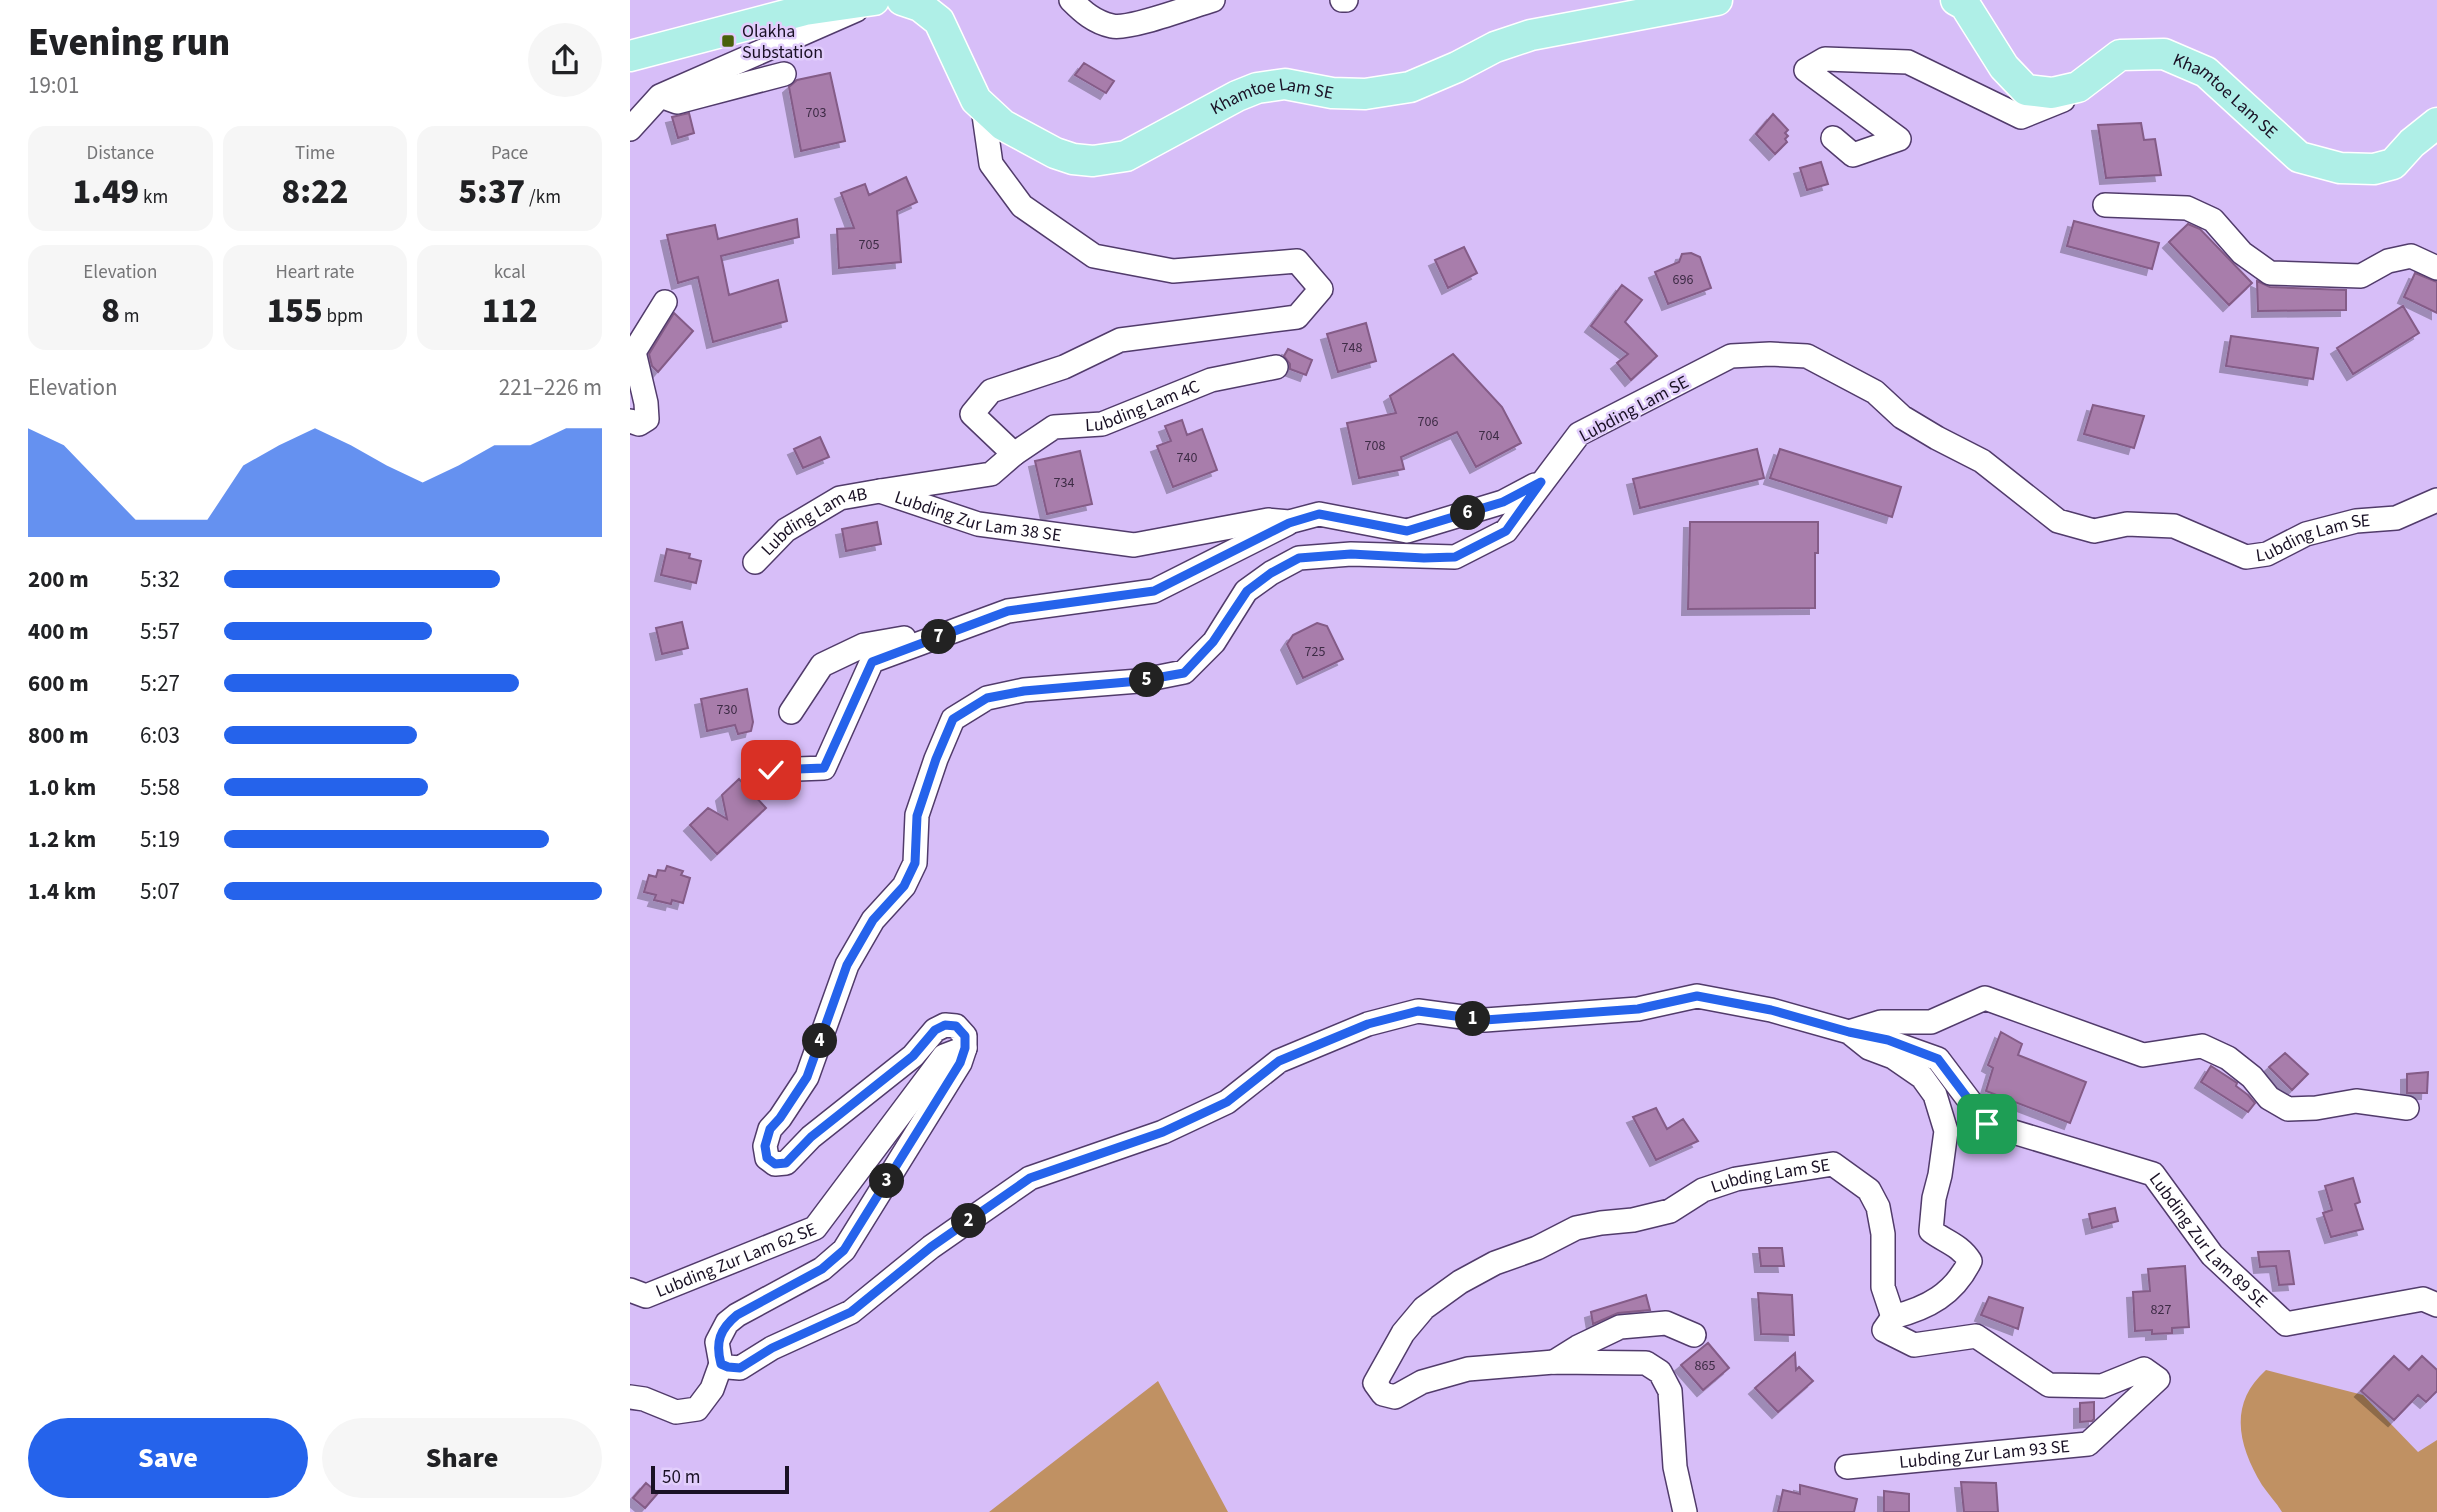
<!DOCTYPE html>
<meta charset="utf-8">
<style>
:root{--surface:#fff;--page:#f6f6f6;--text:#202124;--muted:#757577;--accent:#2563eb}
body{margin:0;font-family:"Source Sans 3",sans-serif;background:var(--page);color:var(--text);height:100vh;display:flex;flex-direction:column;font-size:26px;white-space:nowrap}
*{box-sizing:border-box;margin:0}
p{font-size:23px;color:var(--muted)}
.icon{flex:none;width:38px;height:38px;fill:none;stroke:currentColor;stroke-width:2;stroke-linecap:round;stroke-linejoin:round}
.map{position:relative;flex:1;overflow:hidden}
.panel{display:flex;flex-direction:column;background:var(--surface);width:630px}
.panel>*{flex:none}
.scale{position:absolute;left:21px;bottom:18px;width:138px;box-sizing:border-box;padding-left:7px;border:4px solid #1a1125;border-top:0;font-size:19px;line-height:24px;white-space:nowrap;color:#1a1125;-webkit-text-stroke:5px #e2cefc;paint-order:stroke}
.pin{position:absolute;display:grid;place-items:center;width:60px;height:60px;color:#fff;margin:-30px;border-radius:14px;box-shadow:0 4px 10px #0006}
.km{position:absolute;width:35px;height:35px;margin:-18px;border-radius:50%;background:#222;color:#fff;font-size:19px;line-height:35px;text-align:center}
.round{display:grid;place-items:center;flex:none;width:74px;height:74px;border-radius:37px;background:var(--page)}
.headline{display:flex;align-items:center;justify-content:space-between;height:119px;padding:0 28px}
h1{font-size:38px;font-weight:800;line-height:52px}
.figures{display:grid;grid-template-columns:repeat(3,1fr);gap:10px;height:119px;padding:7px 28px}
.figures div{display:grid;align-content:center;border-radius:18px;background:var(--page);text-align:center}
.figures b{font-size:35px;font-weight:800}
.figures small{font-size:19px;font-weight:400}
.figures p{font-size:19px}
.chart{height:196px;padding:14px 28px}
.chart p{display:flex;justify-content:space-between}
.chart svg{width:100%;height:126px;margin-top:7px;fill:var(--accent);opacity:.7}
.button{display:flex;gap:14px;margin-top:auto;padding:14px 28px}
.button a{flex:1;height:80px;border-radius:42px;background:var(--accent);color:#fff;font-size:28px;font-weight:800;line-height:80px;text-align:center}
.button a+a{background:var(--page);color:var(--text)}
ul{padding:0 28px;list-style:none;font-size:23px}
li{display:grid;grid-template-columns:112px 84px 1fr;align-items:center;height:52px}
li i{height:18px;border-radius:9px;background:var(--accent)}
main{display:flex;flex:1;min-height:0}
.map>svg:first-child{display:block}
</style>
<main>
<section class="panel">
<div class="headline"><div><h1>Evening run</h1><p>19:01</p></div><a class="round"><svg class="icon" aria-label="share" viewBox="0 0 24 24"><path d="M12 15V3M7 8l5-5 5 5M5 13v7h14v-7"/></svg></a></div>
<div class="figures">
<div><p>Distance</p><b>1.49<small> km</small></b></div>
<div><p>Time</p><b>8:22</b></div>
<div><p>Pace</p><b>5:37<small> /km</small></b></div>
</div>
<div class="figures">
<div><p>Elevation</p><b>8<small> m</small></b></div>
<div><p>Heart rate</p><b>155<small> bpm</small></b></div>
<div><p>kcal</p><b>112</b></div>
</div>
<div class="chart"><p><span>Elevation</span>221–226 m</p>
<svg viewBox="0 0 160 44" preserveAspectRatio="none"><path d="M0 44V6L10 12L20 25L30 38L40 38L50 38L60 19L70 12L80 6L90 12L100 19L110 25L120 19L130 12L140 12L150 6L160 6V44z"/></svg>
</div>
<ul>
<li><b>200 m</b>5:32<i style="width:73%"></i></li>
<li><b>400 m</b>5:57<i style="width:55%"></i></li>
<li><b>600 m</b>5:27<i style="width:78%"></i></li>
<li><b>800 m</b>6:03<i style="width:51%"></i></li>
<li><b>1.0 km</b>5:58<i style="width:54%"></i></li>
<li><b>1.2 km</b>5:19<i style="width:86%"></i></li>
<li><b>1.4 km</b>5:07<i style="width:100%"></i></li>
</ul>
<div class="button"><a>Save</a><a>Share</a></div>
</section>
<div class="map">
<svg width="1807" height="1512" viewBox="0 0 1807 1512">
<defs>
<filter id="shadow"><feDropShadow dx="-6" dy="6" stdDeviation="0" flood-color="#0004"/></filter>
</defs>
<rect width="100%" height="100%" fill="#d7bef8"/>
<!-- green -->
<path fill="#c09163" d="M1636 1370 1733 1395 1788 1452 1807 1440V1512H1652C1646 1502 1638 1494 1632 1485 1608 1445 1598 1404 1636 1370Z
M528 1381 598 1512H359Z"/>
<!-- building -->
<path fill="#a87dab" stroke="#845b87" stroke-width="2" filter="url(#shadow)" d="M454 63 484 81 476 93 445 75Z
M200 73 215 141 171 151 159 87 167 80Z
M59 113 64 133 48 138 42 117Z
M1143 114 1158 130 1155 133 1158 136 1155 139 1157 142 1145 154 1126 134Z
M1511 123 1514 140 1525 139 1531 175 1476 178 1468 125Z
M1191 162 1198 184 1177 190 1170 168Z
M276 177 287 202 267 211 271 262 209 268 207 229 224 228 211 193 235 184 239 195Z
M167 219 169 237 91 256 99 295 148 280 157 321 83 342 68 277 48 283 37 235 85 225 88 239Z
M1444 221 1529 243 1522 269 1437 246Z
M1558 224 1570 229 1622 283 1599 305 1539 242Z
M834 247 847 273 818 288 805 260Z
M1061 253 1070 257 1081 288 1038 304 1025 272 1049 262 1052 254Z
M1785 273 1807 282V313L1774 297Z
M1627 281 1640 287 1716 290V310L1628 311Z
M992 285 1012 300 995 322 1027 356 1001 380 987 363 998 354 961 326Z
M1773 306 1789 333 1723 374 1707 348Z
M44 313 63 331 28 372 22 366 19 354Z
M736 323 746 361 708 372 697 334Z
M1601 336 1688 348 1683 379 1596 366Z
M658 349 682 360 676 375 660 369V364L654 356Z
M823 354 872 407 891 443 846 467 827 432 771 457 774 469 729 478 717 423 766 413 760 396Z
M1463 405 1514 416 1504 448 1454 434Z
M552 420 557 435 572 429 587 470 543 487 527 446 541 441 535 426Z
M190 437 199 457 173 468 164 449Z
M1127 449 1134 478 1010 508 1003 479Z
M1150 449 1271 487 1262 517 1140 478Z
M450 451 462 504 417 514 405 461Z
M247 522 251 544 216 551 212 529Z
M1060 522H1188V553H1185V608L1058 609Z
M37 549 60 554 59 558 71 561 66 583 31 575Z
M52 622 58 648 32 654 26 628Z
M687 623 697 626 713 659 673 678 657 644 663 635Z
M117 689 123 722 121 731 108 734 105 725 77 731 71 699Z
M109 779 136 808 87 854 60 825 78 808 97 819 92 795Z
M37 866 53 871 51 875 60 878 53 903 42 900 41 904 24 900 26 895 14 892 19 875 26 877 28 870 35 871Z
M1371 1032 1392 1044 1388 1055 1456 1082 1440 1123 1356 1091 1363 1068 1358 1065Z
M1655 1053 1678 1074 1662 1090 1639 1067Z
M1581 1066 1607 1083 1606 1086 1618 1095 1625 1103 1618 1112 1571 1082Z
M1798 1072 1797 1093H1777V1074Z
M1026 1108 1037 1129 1053 1119 1068 1141 1026 1160 1003 1117Z
M1723 1178 1730 1202 1725 1204 1733 1229 1701 1237 1693 1213 1702 1210 1695 1186Z
M1485 1208 1488 1221 1462 1228 1459 1214Z
M1129 1248H1152L1154 1266H1131Z
M1659 1251 1664 1284 1649 1285 1646 1266 1630 1267 1628 1252Z
M1555 1266 1559 1327 1542 1328V1333L1522 1334V1330L1505 1331 1503 1292 1520 1291 1518 1269Z
M1128 1293 1162 1295 1164 1335 1131 1334Z
M1016 1295 1020 1310 988 1313 963 1324 961 1312Z
M1359 1297 1393 1308 1388 1329 1351 1315Z
M1078 1343 1099 1368 1073 1390 1051 1365Z
M1165 1353 1166 1370 1169 1367 1183 1381 1148 1412 1125 1388Z
M1764 1356 1779 1370 1792 1356 1807 1370V1391L1796 1402 1788 1395 1764 1420 1731 1391Z
M1464 1402V1419L1462 1421 1450 1422V1403Z
M1331 1482 1366 1483 1368 1512H1334Z
M16 1483 28 1493 15 1508 3 1498Z
M1170 1485 1227 1499 1224 1512H1148L1153 1490 1170 1494Z
M1254 1491 1279 1494V1512H1254Z"/>
<g fill="none" stroke-linecap="round" stroke-linejoin="round">
<defs>
<g id="minor">
<path d="M441 0C453 12 464 22 482 26 500 30 562 6 583 0"/>
<path d="M712 0H716"/>
<path d="M36 98 47 102 154 74"/>
<path id="s1" d="M353 108 361 164 392 206 464 256 543 271 667 261 691 289 667 317 490 340 434 367 361 391 342 414 384 454 361 474 250 491 348 524 504 545 638 520 659 522 689 514 777 531 873 502 905 485"/>
<path d="M0 129 30 96 226 10"/>
<path d="M1203 138 1223 155 1269 139 1176 70 1195 59 1278 62 1391 117 1433 100 1434 91"/>
<path d="M1475 205 1557 208 1583 220 1612 253 1640 273 1731 276 1758 261 1781 256 1807 268"/>
<path d="M0 421 9 424 17 419 16 403 4 352 35 302"/>
<path id="s2" d="M384 454 424 427 472 424 581 380 646 367"/>
<path id="s3" d="M125 562 156 530 210 498 250 491"/>
<path d="M161 712 192 665 234 645 274 638"/>
<path d="M141 770 194 768 242 661 378 611 524 591 657 524"/>
<path d="M1219 1032 1251 1022H1301L1355 998 1513 1055 1572 1046 1598 1058 1622 1077 1639 1098 1658 1109 1686 1108 1726 1101 1777 1108"/>
<path id="s4" d="M1249 1038 1308 1059 1357 1124 1523 1174 1582 1255 1656 1324 1793 1299 1807 1305"/>
<path id="s5" d="M0 1290 16 1296 185 1228 314 1056 335 1048"/>
<path d="M924 1362 948 1347 990 1327 1036 1323 1064 1335"/>
<path d="M0 1397 14 1399 46 1412 67 1409 82 1389 91 1364"/>
<path id="s6" d="M1217 1467 1458 1444 1528 1379 1514 1369 1472 1386 1419 1385 1346 1336 1284 1345 1254 1330 1263 1317"/>
<path id="s7" d="M1055 1512 1045 1467 1040 1391 1030 1372 1016 1363 924 1362 838 1369 792 1382 765 1397 753 1394 745 1383 773 1333 794 1308 830 1282 865 1263 907 1248 946 1228 971 1223 1003 1220 1040 1211 1073 1190 1106 1179 1203 1164 1239 1190 1248 1207 1253 1234V1287L1263 1317C1298 1308 1324 1294 1340 1261 1330 1245 1316 1242 1301 1231L1304 1198 1310 1175 1316 1131 1305 1095 1292 1077 1263 1057 1239 1048 1219 1032 1141 1010 1067 996 1008 1009 855 1020 788 1011 738 1024 649 1061 597 1102 533 1132 400 1178 301 1247 221 1312 142 1348 110 1368 98 1367 91 1364 87 1342 97 1323 107 1315 192 1269 214 1250 330 1063 335 1048V1036L326 1026 315 1025 305 1030 283 1056 181 1137 156 1163 145 1164 137 1158 135 1146 140 1129 150 1118 177 1077 217 965 243 920 274 886 285 863 287 815 306 759 323 719 357 698 394 690 509 681 554 672 584 642 616 591 641 573 669 558 721 554 825 557 876 531 949 434 1101 356 1140 354 1177 356 1245 392 1272 417 1307 438 1352 461 1428 521 1464 531 1497 524 1544 526 1616 557 1637 554 1676 534 1726 521 1766 518 1807 500"/>
</g>
<g id="major">
<path id="s8" d="M272 0 290 6 309 21 346 100 373 125 425 153 443 159 463 161 496 156 607 96 627 88 655 84 702 93 735 94 780 87 827 67 865 47 901 35 1087 0"/>
<path id="s9" d="M1326 0 1335 5 1374 67 1396 90 1422 93 1448 87 1490 55 1534 54 1576 72 1669 157 1710 168 1744 169 1763 164 1782 143 1807 123"/>
<path d="M0 56 175 10 244 0"/>
</g>
</defs>
<!-- minor casing -->
<use href="#minor" stroke="#513b6b" stroke-width="26"/>
<!-- major casing -->
<use href="#major" stroke="#fff" stroke-width="33"/>
<!-- minor -->
<use href="#minor" stroke="#fff" stroke-width="23"/>
<!-- major -->
<use href="#major" stroke="#afefe7" stroke-width="30"/>
</g>
<g fill="none" stroke-linecap="round" stroke-linejoin="round">
<defs>
<path id="route" d="M141 770 194 768 242 662 378 611 524 591 659 523 689 514 777 531 873 502 911 482 876 531 825 557 794 558 721 554 669 558 641 573 617 591 583 642 554 673 509 681 394 691 357 698 323 719 306 759 287 816 285 863 274 886 243 920 217 965 177 1077 150 1118 140 1129 135 1146 137 1158 145 1164 156 1163 181 1137 283 1056 305 1030 315 1025 326 1026 335 1036V1048L330 1063 214 1250 192 1269 107 1315C90 1329 85 1342 91 1364L98 1367 110 1368 142 1348 221 1312 301 1247 400 1178 533 1132 597 1102 649 1061 738 1024 788 1011 855 1020 1008 1009 1067 996 1141 1010 1219 1032 1258 1040 1308 1059 1357 1124"/>
</defs>
<!-- route casing -->
<use href="#route" stroke="#fff" stroke-width="14"/>
<!-- route -->
<use href="#route" stroke="#2563eb" stroke-width="9"/>
</g>
<!-- markers -->
<rect fill="#49600b" stroke="#e2cefc" stroke-width="2.5" x="91" y="34" width="14" height="14" rx="3.5"/>
<g text-anchor="middle" dominant-baseline="central" stroke-width="5" stroke-linejoin="round" paint-order="stroke">
<!-- number labels -->
<g font-size="14" fill="#3e2c46">
<text x="186" y="113">703</text>
<text x="239" y="245">705</text>
<text x="1053" y="280">696</text>
<text x="722" y="348">748</text>
<text x="798" y="422">706</text>
<text x="859" y="436">704</text>
<text x="745" y="446">708</text>
<text x="557" y="458">740</text>
<text x="434" y="483">734</text>
<text x="685" y="652">725</text>
<text x="97" y="710">730</text>
<text x="1531" y="1310">827</text>
<text x="1075" y="1366">865</text>
</g>
<!-- poi labels -->
<g font-size="18" fill="#1a1125" stroke="#e2cefc" text-anchor="start">
<text x="112" y="31">Olakha<tspan x="112" dy="21">Substation</tspan></text>
</g>
<!-- street labels -->
<g font-size="18" fill="#1a1125" stroke="#e2cefc">
<text stroke="none"><textPath href="#s9" startOffset="340">Khamtoe Lam SE</textPath></text>
<text stroke="none"><textPath href="#s8" startOffset="460">Khamtoe Lam SE</textPath></text>
<text stroke="none"><textPath href="#s2" startOffset="140">Lubding Lam 4C</textPath></text>
<text transform="translate(1004 409) rotate(-28)">Lubding Lam SE</text>
<text stroke="none"><textPath href="#s1" startOffset="1125">Lubding Zur Lam 38 SE</textPath></text>
<text stroke="none"><textPath href="#s3" startOffset="74">Lubding Lam 4B</textPath></text>
<text stroke="none"><textPath href="#s7" startOffset="5506">Lubding Lam SE</textPath></text>
<text stroke="none"><textPath href="#s7" startOffset="910">Lubding Lam SE</textPath></text>
<text stroke="none"><textPath href="#s4" startOffset="404">Lubding Zur Lam 89 SE</textPath></text>
<text stroke="none"><textPath href="#s5" startOffset="114">Lubding Zur Lam 62 SE</textPath></text>
<text stroke="none"><textPath href="#s6" startOffset="138">Lubding Zur Lam 93 SE</textPath></text>
</g>
</g>
</svg>
<div class="scale">50 m</div>
<div class="pin" style="left:1357px;top:1124px;background:#1e9e55"><svg class="icon" aria-label="arrive" viewBox="0 0 24 24"><path d="M6 21V4h12l-3 4 3 4H6"/></svg></div>
<div class="pin" style="left:141px;top:770px;background:#d93025"><svg class="icon" aria-label="check" viewBox="0 0 24 24"><path d="M5 12l5 5 9-10"/></svg></div>
<b class="km" style="left:843px;top:1019px">1</b>
<b class="km" style="left:339px;top:1221px">2</b>
<b class="km" style="left:257px;top:1181px">3</b>
<b class="km" style="left:190px;top:1041px">4</b>
<b class="km" style="left:517px;top:680px">5</b>
<b class="km" style="left:838px;top:513px">6</b>
<b class="km" style="left:309px;top:637px">7</b>
</div>
</main>
